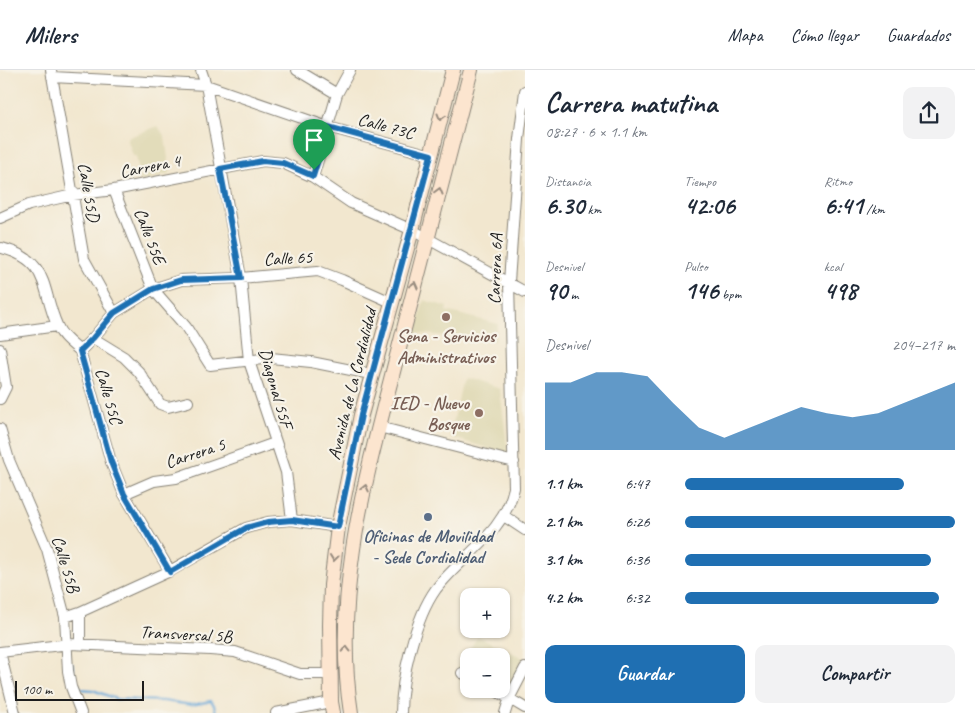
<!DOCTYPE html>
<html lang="es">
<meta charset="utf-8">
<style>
:root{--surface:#fff;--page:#f2f2f3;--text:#1f2937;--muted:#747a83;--line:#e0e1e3;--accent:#1f6fb2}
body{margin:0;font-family:Caveat,sans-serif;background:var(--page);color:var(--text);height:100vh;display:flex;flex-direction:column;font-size:19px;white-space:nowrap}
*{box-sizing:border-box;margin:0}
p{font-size:16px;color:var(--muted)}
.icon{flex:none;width:28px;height:28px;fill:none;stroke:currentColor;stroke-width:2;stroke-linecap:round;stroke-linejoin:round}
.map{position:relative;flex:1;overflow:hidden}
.sheet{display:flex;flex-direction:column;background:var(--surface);width:450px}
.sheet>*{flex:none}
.buttons{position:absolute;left:460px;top:518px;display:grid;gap:10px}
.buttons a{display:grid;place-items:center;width:50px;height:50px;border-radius:10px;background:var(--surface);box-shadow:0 1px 4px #0004;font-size:25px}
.scale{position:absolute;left:15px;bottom:12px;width:129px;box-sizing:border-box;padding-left:5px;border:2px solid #1c1c1c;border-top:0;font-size:14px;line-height:18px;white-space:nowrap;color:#1c1c1c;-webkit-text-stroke:4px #f7f3e8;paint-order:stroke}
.pin{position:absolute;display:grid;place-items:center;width:42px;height:42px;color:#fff;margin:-51px -21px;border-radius:50% 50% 50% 0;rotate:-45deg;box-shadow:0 0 5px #0007}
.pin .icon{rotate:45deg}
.round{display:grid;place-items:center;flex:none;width:52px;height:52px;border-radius:10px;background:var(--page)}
.headline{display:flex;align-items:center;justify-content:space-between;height:85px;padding:0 20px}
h1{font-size:28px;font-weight:700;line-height:38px}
.stats{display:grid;grid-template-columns:repeat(3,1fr);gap:8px;height:85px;padding:5px 20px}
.stats div{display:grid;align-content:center}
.stats b{font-size:25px;font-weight:700}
.stats small{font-size:14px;font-weight:400}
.stats p{font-size:14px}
.chart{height:140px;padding:10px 20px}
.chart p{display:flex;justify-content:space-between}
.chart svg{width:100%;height:90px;margin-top:5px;fill:var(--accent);opacity:.7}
.primary-button{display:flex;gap:10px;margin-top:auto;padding:10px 20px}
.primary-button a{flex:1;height:58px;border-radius:10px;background:var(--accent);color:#fff;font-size:20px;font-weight:700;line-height:58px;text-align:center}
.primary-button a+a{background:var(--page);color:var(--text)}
ul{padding:0 20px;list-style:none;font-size:16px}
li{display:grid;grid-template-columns:80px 60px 1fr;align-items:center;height:38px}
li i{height:12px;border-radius:6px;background:var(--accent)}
header{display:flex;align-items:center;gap:30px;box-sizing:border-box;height:70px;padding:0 25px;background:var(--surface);border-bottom:1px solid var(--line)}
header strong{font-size:24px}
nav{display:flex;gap:28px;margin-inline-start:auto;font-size:18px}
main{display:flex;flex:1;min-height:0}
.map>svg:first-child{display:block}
</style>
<header>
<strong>Milers</strong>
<nav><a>Mapa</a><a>Cómo llegar</a><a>Guardados</a></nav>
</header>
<main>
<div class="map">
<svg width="525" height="643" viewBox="0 0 525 643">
<rect width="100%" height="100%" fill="#f7f3e8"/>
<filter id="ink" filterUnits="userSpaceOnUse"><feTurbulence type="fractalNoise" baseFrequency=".02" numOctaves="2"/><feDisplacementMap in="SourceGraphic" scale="10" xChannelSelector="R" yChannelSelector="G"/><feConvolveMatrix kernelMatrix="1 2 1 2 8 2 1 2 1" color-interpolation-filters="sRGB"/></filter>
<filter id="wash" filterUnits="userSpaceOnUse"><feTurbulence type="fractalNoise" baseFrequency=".0096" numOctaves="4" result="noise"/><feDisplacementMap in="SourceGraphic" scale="20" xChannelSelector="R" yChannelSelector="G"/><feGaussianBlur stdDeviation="1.12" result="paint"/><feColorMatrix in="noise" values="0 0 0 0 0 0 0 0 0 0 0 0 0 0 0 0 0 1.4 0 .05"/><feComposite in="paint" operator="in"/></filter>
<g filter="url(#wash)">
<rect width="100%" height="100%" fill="#f2e7cf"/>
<!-- built -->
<path fill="#e2dcba" d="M158 56 165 67 170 103 141 111 136 86H133L127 68Z
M424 230 447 237 446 241 498 254 495 271 416 263Z
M463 308 500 319 508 384 450 367Z
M478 566 525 589 507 624 501 619V586H469V603L458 597Z"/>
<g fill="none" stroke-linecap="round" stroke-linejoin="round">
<!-- stream -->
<path stroke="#63a4d6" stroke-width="2.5" d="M72 594 75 611 81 619 93 620 116 629 164 631 192 635 211 631 214 635 216 643"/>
</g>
</g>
<g filter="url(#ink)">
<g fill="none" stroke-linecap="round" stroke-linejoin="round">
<defs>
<path id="minor" d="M51 0 84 189 114 243
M201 0 206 15 241 208 249 291 286 402 292 450
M297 0 337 24
M52 7 206 15 328 57 431 85
M313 107 337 24 350 0
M114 120 153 219 186 257 210 295 271 288 311 292 371 304
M0 148 29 135 73 125 114 120 263 91 283 93 313 107 351 133 412 160 525 222
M2 178C50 191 41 218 57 255 61 266 71 273 80 281L111 392 124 424 170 501
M0 264 57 256
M93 268 124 287 139 302 160 334 168 337 188 332
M0 279 6 317 0 329
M80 281 93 268 114 243 153 219 181 210 241 208 318 201 342 210 391 232
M379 357 514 392
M0 359 9 390 47 479 65 547 68 601 71 617 81 643
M124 424 154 411 176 408 275 373
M504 446 525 460
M80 542V574
M65 547 80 542 170 501 246 458 268 452 292 450 338 457
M0 582 70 574 210 580 235 582 300 604H331
M0 582 15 643
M462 603 469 606
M493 619 525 638
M276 643 331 632
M401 643C401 608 415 548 436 519 463 484 504 464 514 418L509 212 519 69 525 21
M505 643 510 627 525 598"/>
<path id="secondary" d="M333 643 331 632 330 555 331 515 338 457 361 345 412 160 453 0
M351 643C332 520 367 404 397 286 421 190 446 95 471 0"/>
</defs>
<!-- minor casing -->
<use href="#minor" stroke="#878276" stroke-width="12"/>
<!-- secondary casing -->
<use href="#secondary" stroke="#878276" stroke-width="16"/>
<!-- minor -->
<use href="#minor" stroke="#fff" stroke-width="10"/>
<!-- secondary -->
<use href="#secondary" stroke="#fce5cf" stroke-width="14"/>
</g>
<!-- one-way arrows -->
<defs><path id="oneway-chevron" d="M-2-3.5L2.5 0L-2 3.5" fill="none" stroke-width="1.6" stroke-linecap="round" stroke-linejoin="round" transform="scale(1.25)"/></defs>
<g stroke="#978b7e">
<use href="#oneway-chevron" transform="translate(441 47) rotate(105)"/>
<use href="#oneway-chevron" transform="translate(439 121) rotate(-75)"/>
<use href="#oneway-chevron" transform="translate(414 215) rotate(-76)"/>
<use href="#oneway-chevron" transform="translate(365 418) rotate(-77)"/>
<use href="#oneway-chevron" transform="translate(334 488) rotate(96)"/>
<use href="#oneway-chevron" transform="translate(346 579) rotate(-91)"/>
</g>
</g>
<g fill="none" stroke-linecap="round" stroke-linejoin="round" filter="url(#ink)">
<defs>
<path id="route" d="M328 57 431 85 361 345 338 457 292 450 268 452 246 458 170 502 124 424 111 392 80 281 93 268 114 243 153 219 181 210 241 208 220 99 263 91 283 93 313 106Z"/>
</defs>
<!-- route casing -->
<use href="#route" stroke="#fff" stroke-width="10"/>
<!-- route -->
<use href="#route" stroke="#1f6fb2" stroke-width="6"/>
</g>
<!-- markers -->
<g fill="#8d6e63" stroke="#f7f3e8" stroke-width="2">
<circle cx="446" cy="247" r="5"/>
<circle cx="479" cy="343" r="5"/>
</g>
<circle fill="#5c6f8a" stroke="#f7f3e8" stroke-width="2" cx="428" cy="447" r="5"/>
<g text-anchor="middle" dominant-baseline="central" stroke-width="4.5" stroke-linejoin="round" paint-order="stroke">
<!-- street labels -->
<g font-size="18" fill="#1c1c1c" stroke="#f7f3e8">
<text transform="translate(386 56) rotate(15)">Calle 73C</text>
<text transform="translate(150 96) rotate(-11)">Carrera 4</text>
<text transform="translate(89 122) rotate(80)">Calle 55D</text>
<text transform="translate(150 166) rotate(69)">Calle 55E</text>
<text transform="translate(288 188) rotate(-3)">Calle 65</text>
<text transform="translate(495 199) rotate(-88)">Carrera 6A</text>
<text transform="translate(352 314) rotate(-76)">Avenida de La Cordialidad</text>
<text transform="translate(276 318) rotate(74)">Diagonal 55F</text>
<text transform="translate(109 326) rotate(74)">Calle 55C</text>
<text transform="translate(195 383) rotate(-18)">Carrera 5</text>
<text transform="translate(66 494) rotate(73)">Calle 55B</text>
<text transform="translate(186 564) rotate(3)">Transversal 5B</text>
</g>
<!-- education labels -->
<g font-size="18" font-weight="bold" fill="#785e54" stroke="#f7f3e8">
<text x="446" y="266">Sena - Servicios<tspan x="446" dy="21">Administrativos</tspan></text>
<text x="469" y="333" text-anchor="end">IED - Nuevo<tspan x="469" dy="21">Bosque</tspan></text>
</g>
<!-- service labels -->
<g font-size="18" font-weight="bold" fill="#4e5e75" stroke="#f7f3e8">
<text x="428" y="466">Oficinas de Movilidad<tspan x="428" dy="21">- Sede Cordialidad</tspan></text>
</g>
</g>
</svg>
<div class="buttons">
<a>+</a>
<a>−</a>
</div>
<div class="scale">100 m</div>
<div class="pin" style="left:314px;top:100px;background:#1e9e55"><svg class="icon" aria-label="arrive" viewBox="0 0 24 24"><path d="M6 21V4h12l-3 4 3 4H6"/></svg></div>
</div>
<section class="sheet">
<div class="headline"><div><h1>Carrera matutina</h1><p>08:27 · 6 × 1.1 km</p></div><a class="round"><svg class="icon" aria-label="share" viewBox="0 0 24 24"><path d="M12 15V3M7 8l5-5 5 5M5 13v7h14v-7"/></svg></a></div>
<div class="stats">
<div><p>Distancia</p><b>6.30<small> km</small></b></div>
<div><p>Tiempo</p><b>42:06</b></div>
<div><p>Ritmo</p><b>6:41<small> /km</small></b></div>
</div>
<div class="stats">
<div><p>Desnivel</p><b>90<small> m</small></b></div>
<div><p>Pulso</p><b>146<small> bpm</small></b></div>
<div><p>kcal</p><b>498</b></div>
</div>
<div class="chart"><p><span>Desnivel</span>204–217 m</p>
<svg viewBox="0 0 160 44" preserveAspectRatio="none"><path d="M0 44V11L10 11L20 6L30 6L40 8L50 21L60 33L70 38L80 33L90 28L100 23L110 26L120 28L130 26L140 21L150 16L160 11V44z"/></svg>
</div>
<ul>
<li><b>1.1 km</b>6:47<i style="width:81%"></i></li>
<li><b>2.1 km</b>6:26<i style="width:100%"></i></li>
<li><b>3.1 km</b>6:36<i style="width:91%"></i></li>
<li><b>4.2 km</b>6:32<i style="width:94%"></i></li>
</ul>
<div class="primary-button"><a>Guardar</a><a>Compartir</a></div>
</section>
</main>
